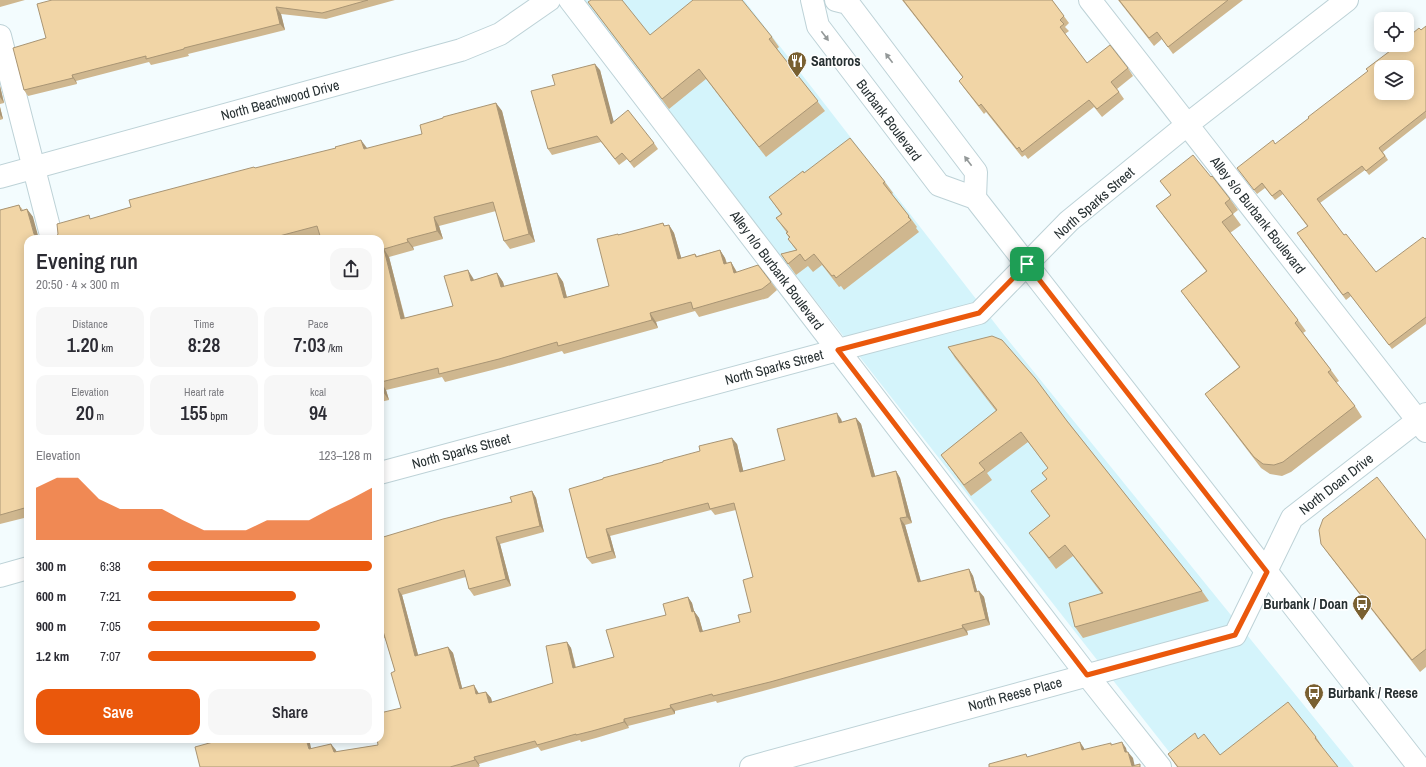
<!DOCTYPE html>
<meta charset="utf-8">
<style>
:root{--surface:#fff;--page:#f7f7f7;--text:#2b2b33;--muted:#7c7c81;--accent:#ea580c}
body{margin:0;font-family:"Archivo Narrow",sans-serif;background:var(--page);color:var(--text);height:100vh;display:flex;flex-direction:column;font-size:15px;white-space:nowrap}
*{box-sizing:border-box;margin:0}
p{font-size:13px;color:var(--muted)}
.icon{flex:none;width:22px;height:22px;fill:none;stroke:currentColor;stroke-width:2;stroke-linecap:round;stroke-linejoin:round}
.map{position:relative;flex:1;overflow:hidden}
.details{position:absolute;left:24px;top:235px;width:360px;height:508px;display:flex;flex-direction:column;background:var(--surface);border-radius:12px;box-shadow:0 2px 10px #0003}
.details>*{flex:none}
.controls{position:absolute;left:1374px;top:12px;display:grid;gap:8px}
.controls a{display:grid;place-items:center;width:40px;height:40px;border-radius:8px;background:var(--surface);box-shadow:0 2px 10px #0003;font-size:20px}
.pin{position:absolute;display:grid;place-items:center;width:34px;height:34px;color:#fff;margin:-17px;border-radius:8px;box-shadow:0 2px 6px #0006}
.round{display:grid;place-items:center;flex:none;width:42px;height:42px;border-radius:12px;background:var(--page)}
.summary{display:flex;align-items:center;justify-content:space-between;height:68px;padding:0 12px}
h1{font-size:22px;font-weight:600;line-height:30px}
.stats{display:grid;grid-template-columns:repeat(3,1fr);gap:6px;height:68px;padding:4px 12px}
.stats div{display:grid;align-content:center;border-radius:10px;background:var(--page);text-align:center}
.stats b{font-size:20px;font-weight:600}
.stats small{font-size:11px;font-weight:400}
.stats p{font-size:11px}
.chart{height:112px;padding:8px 12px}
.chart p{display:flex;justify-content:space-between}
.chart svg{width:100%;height:72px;margin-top:4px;fill:var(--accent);opacity:.7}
.cta{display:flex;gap:8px;margin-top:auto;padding:8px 12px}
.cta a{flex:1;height:46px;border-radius:12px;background:var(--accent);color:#fff;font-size:16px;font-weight:600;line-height:46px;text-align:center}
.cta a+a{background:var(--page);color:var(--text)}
ul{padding:0 12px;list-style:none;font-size:13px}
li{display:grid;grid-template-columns:64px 48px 1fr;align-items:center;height:30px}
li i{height:10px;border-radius:5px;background:var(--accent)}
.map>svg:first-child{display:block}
</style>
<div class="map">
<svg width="1426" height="767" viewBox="0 0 1426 767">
<rect width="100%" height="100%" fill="#f3fcfe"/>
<!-- built -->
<path fill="#d4f4fb" d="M580 0H744L1004 335 1354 767H1181Z"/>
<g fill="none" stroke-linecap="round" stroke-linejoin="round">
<defs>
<path id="minor" d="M570 0 1087 675 1160 767
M1090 0 1426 431
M0 36 52 239
M0 177 461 50 500 34 549 0
M380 473 838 350 979 313 1069 221 1188 124 1347 0
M0 576 28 568
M751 767 1235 635 1292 518 1426 414"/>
<path id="major" d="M812 0 818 26 939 185 975 198 1419 767
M836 0 848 3 976 172 975 198"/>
</defs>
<!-- minor casing -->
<use href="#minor" stroke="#bdd2d7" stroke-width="24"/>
<!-- major casing -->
<use href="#major" stroke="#bdd2d7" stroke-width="24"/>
<!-- minor -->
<use href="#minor" stroke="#fff" stroke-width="22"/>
<!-- major -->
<use href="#major" stroke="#fff" stroke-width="22"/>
</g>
<!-- wall -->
<path fill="#cfb78f" d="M0 0H25L0 7Z
M52 0H395L326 19 281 14 285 30 188 54 189 56 151 65 149 62 76 81 77 84 28 96 24 90 46 38Z
M902 0H1052L1069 23 1065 27 1069 31 1065 34 1087 63 1128 68 1133 76 1117 89 1124 99 1102 117 1094 107 1028 159 1025 155 1022 157 986 112 984 114 964 88 959 81 963 78Z
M1118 0H1243L1173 54 1162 39 1154 46Z
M588 2 650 35 772 37 779 47 777 49 825 111 766 157 706 79 669 109Z
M1426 26V118L1383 152 1388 160 1369 175 1365 170 1320 203 1344 235 1376 272 1426 238V324L1392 349 1351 296 1346 300 1300 238 1307 226 1283 194 1275 200 1265 188 1257 194 1240 172 1309 118Z
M600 70 613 122 654 143 658 149 634 168 627 159 619 165 601 142 552 155 548 149 555 85Z
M0 86 4 103 0 104Z
M496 103 502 111 535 242 510 249 504 241 496 211 439 226 443 239 413 247 414 250 389 257 405 318 453 306 473 278 474 280 497 273 503 282 504 287 557 273 563 282 567 297 609 286 618 234 619 235 663 223 665 226 669 225 674 233 681 258 695 254 697 256 720 250 725 258 727 263 731 262 737 272 771 282 777 290 768 298 699 317 695 311 656 322 658 328 564 354 562 351 504 367 445 382 442 377 386 390 389 400 380 402V239L320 235 304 239H55L92 219 131 207 255 168 367 149 422 134Z
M0 107 3 119 0 120Z
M804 173 885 182 893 193 892 194 909 216 917 227 916 228 919 232 844 290 841 286 839 287 822 265 813 272 808 266 796 275 781 254 796 250 788 239 789 238 786 233H787L776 218 781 214 769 197Z
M1211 177 1230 199 1238 210 1233 214 1241 225 1230 233 1298 320 1306 331 1303 333 1331 370 1339 381 1336 383 1355 406 1362 417 1291 472 1282 476 1270 474 1261 468 1213 405 1205 394 1239 367 1189 302 1181 291 1206 271 1164 217 1156 206 1171 195 1160 181Z
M19 205 23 210 27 209 33 217 28 239V517L0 524V210Z
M948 347 1067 421 1202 591 1209 601 1083 638 1075 627 1102 594 1073 556 1056 569 1029 533 1050 517 1031 491 1047 479 1048 468 1028 442 987 473 992 480 971 496 941 455 996 411 955 358Z
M856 418 861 424 875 476 896 471 900 478 912 523 905 525 921 582 969 569 973 576 977 591H979L984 597 990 625 967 631 968 635 774 688 717 703 716 701 675 711V714L628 726 629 728 596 738 581 742 580 740 541 751 538 747 479 764V767H200L213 742 311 749 331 744 336 752 378 745 401 708 395 671 385 638 380 639V538L512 502 532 491 536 498 544 532 500 544 511 586 474 596 469 589 466 577 402 595 418 655 448 647 453 653 462 688 478 692 479 694 486 692 491 698 492 702 553 683 567 642 571 648 576 667 614 657 688 597 692 603 694 611 699 618 703 632 740 622 751 612 753 577 736 510 715 515 711 510 610 536 616 558 592 564 587 558 569 489 737 444 743 471 785 460 841 419 842 422Z
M1426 540V667L1420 672 1329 555 1321 544Z
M1316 737 1322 746H1321L1338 767H1177L1168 754 1198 739 1220 755Z"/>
<!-- shaded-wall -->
<path fill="#a99574" d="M276 7 281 14 285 30 280 24Z
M595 64 600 70 616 130 611 124Z
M72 75 76 81 77 84 73 78Z
M0 86 4 103 0 97Z
M496 103 502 111 535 242 529 234Z
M0 107 3 119 0 115Z
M361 140 367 148 364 149Z
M27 209 33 217 39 239H37L34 234Z
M434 217 439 226 443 239 437 231Z
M669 225 674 233 684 267 678 259Z
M407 239 413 247 414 250 408 242Z
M384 249 389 257 407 328 401 319Z
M720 250 725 258 729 273 724 264Z
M731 262 736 271 739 281 734 273Z
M468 270 473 278 476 289 471 281Z
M497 273 503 282 507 296 501 287Z
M557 273 563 282 569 306 564 298Z
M650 313 656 322 658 328 652 320Z
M381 382 386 390 389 400 383 392Z
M837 413 841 419 844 429 839 423Z
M856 418 861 424 877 483 872 477Z
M732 438 737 444 745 478 740 472Z
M896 471 900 478 912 523 907 517Z
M532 491 536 498 544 532 540 526Z
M900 518 905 525 923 589 918 582Z
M606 529 610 536 616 558 612 551Z
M496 537 500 544 511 586 506 579Z
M969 569 973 576 979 598 975 592Z
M398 589 402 595 420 662 415 656Z
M979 591 984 597 990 625 986 619Z
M688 597 692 603 694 611 699 618 705 639 700 632 692 612Z
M962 625 967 631 968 635 963 628Z
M567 642 571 648 577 675 573 668Z
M448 647 453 653 464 695 460 689Z
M474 685 478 692 481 701 476 694Z
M486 692 491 698 494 709 489 703Z
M670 705 675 711V714L671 708Z
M624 719 628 726 629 728 624 722Z
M306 739H309L313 756 309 749Z
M1080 742 1084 748 1086 756 1082 750Z
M1122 742 1126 748 1129 759 1125 752Z
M331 744 336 750 338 758 334 752Z
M1128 752 1133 758 1135 767H1132Z
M474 757 479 764 480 767 475 760Z"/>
<!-- building -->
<path fill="#f1d5a6" stroke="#a99574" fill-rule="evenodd" d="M52 0H368L322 13 276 7 280 24 184 48V49L146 59V56L72 75 73 78 24 90 13 48 46 38 37 4Z
M591 0H622L650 35 693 0H742L772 37 769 39 818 101 759 147 699 69 662 99 588 2Z
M903 0H1052L1064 16 1060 20 1064 24 1060 27 1087 63 1110 45 1128 68 1111 82 1119 92 1097 109 1089 100 1022 152 1019 147 1017 149 981 104 979 106 959 81 963 77Z
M1119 0H1228L1168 47 1157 32 1149 38Z
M1426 26V111L1379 148 1385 156 1366 171 1362 166 1317 199 1344 235 1346 234 1376 272 1423 237 1425 239 1426 238V317L1389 345 1348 292 1343 295 1297 233 1308 226 1280 190 1272 196 1262 183 1254 190 1237 168 1273 140 1275 144 1309 118 1308 117 1368 71 1366 69 1398 45H1407V38L1419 28 1421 30ZM1381 67H1407V93H1381Z
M595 64 611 124 628 110 654 143 630 162 622 153 615 159 597 136 548 149 531 91 555 85 552 75Z
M496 103 529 234 504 241 493 202 434 217 437 231 407 239 408 242 384 249 401 319 453 306 444 276 468 270 471 281 497 273 501 287 557 273 564 298 609 286 597 239 618 234V235L663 223 664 226 669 225 678 259 695 254 696 257 720 250 724 264 731 262 734 273 758 265 771 282 762 289 693 309 691 302 650 313 652 320 558 346 557 342 499 359 439 374 438 368 381 382 383 392 380 393V239H321L317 226 268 239H55L58 234 57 224 89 215 90 219 131 207 129 200 254 167 255 168 336 148 335 147 361 140 364 149 422 134 420 125 443 118V117Z
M850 138 885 182 883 183 909 216 908 217 911 220 836 278 834 275 832 276 814 254 805 261 800 254 788 264 781 254 797 250 788 239 790 237 786 233 788 232 776 218 782 214 769 197 803 171 804 173Z
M1193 155 1211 177 1212 176 1230 199 1225 203 1233 214 1222 222 1298 320 1295 323 1331 370 1328 372 1355 406 1283 462 1274 465 1263 464 1254 457 1205 394 1240 367 1181 291 1207 271 1156 206 1171 195 1160 181Z
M19 205 21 211 27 209 34 234 37 239H28V507L0 515V210Z
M992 336 1002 340 1035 378 1067 421 1202 591 1075 627 1069 603 1103 593 1065 545 1049 558 1029 533 1050 516 1031 491 1047 479 1042 473 1048 468 1021 432 979 463 985 470 964 485 941 455 997 410 948 347Z
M837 413 839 423 856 418 872 477 896 471 907 517 900 518 918 582 969 569 975 592 979 591 986 619 962 625 963 628 770 682 713 696 712 694 670 705 671 708 624 719V722L592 731 576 735V734L537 745 535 741 474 757 475 760 450 767H200L195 747 213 742V739H306L309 749 331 744 334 752 378 745 377 739H380V713L401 708 391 673 395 671 383 631 380 632V538L443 519 512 502 510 497 532 491 540 526 496 537 506 579 469 589 464 570 398 589 415 656 448 647 460 689 474 685 476 694 486 692 489 703 553 683 546 646 567 642 573 668 614 657 606 630 666 615 663 604 688 597 692 612 694 611 700 632 740 622 738 615 751 612 743 580 753 577 734 503 710 509 708 503 606 529 612 551 587 558 569 489 603 479V478L663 462V461L700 451 699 446 732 438 740 472 785 460 777 429Z
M1377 477 1426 540V649L1412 660 1321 544 1319 530 1323 519Z
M1288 702 1316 737 1315 738 1338 767H1178L1168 754 1195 733 1198 739 1204 734 1220 755Z
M1080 742 1082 750 1111 743V745L1122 742 1125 752H1128L1132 766 1140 764V767H989V764L1026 754 1027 757Z"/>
<!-- one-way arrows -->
<defs><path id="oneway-solid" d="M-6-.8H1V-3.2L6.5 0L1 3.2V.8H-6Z"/></defs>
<g fill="#939898">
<use href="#oneway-solid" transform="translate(825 36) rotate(53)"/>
<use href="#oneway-solid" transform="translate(889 58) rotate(-127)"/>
<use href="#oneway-solid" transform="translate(968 161) rotate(-127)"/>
</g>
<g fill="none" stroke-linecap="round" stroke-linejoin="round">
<defs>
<path id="route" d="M1027 264 1267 572 1235 635 1087 675 838 350 979 313Z"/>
</defs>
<!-- route casing -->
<use href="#route" stroke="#fff" stroke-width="8"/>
<!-- route -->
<use href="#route" stroke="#ea580c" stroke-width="5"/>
</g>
<!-- icons -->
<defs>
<symbol id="restaurant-pin" viewBox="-11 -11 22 30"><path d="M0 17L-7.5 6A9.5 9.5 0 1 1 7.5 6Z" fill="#796031" stroke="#fff"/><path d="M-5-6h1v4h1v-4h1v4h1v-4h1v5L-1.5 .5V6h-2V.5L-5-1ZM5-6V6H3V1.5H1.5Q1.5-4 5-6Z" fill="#fff"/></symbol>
<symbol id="bus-pin" viewBox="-11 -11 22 30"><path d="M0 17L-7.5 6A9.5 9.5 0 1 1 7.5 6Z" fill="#796031" stroke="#fff"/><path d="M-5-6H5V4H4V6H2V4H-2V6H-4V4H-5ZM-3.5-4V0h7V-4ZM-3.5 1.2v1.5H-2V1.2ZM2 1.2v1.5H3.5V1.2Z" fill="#fff"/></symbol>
</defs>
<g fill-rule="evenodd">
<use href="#restaurant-pin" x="786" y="50" width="22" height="30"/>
<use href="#bus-pin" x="1351" y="593" width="22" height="30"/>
<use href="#bus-pin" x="1303" y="682" width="22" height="30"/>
</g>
<g text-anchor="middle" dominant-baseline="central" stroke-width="3" stroke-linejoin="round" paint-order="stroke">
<!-- poi labels -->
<g font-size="14" font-weight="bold" fill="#273032" stroke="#fff" text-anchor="start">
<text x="811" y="61">Santoros</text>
<text x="1348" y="604" text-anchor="end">Burbank / Doan</text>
<text x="1328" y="693">Burbank / Reese</text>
</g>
<!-- street labels -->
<g font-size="14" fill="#273032" stroke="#fff">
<text transform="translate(280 100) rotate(-15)">North Beachwood Drive</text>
<text transform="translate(889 120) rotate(53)">Burbank Boulevard</text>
<text transform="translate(1094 203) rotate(-41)">North Sparks Street</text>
<text transform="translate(1258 215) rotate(52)">Alley s/o Burbank Boulevard</text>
<text transform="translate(777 270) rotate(53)">Alley n/o Burbank Boulevard</text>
<text transform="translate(774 367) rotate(-15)">North Sparks Street</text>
<text transform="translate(461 451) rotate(-15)">North Sparks Street</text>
<text transform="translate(1336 484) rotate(-38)">North Doan Drive</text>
<text transform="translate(1015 694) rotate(-15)">North Reese Place</text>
</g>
</g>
</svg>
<div class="controls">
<a><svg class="icon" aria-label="locate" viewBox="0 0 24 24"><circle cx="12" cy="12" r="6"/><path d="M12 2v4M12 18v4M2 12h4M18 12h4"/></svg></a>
<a><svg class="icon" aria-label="layers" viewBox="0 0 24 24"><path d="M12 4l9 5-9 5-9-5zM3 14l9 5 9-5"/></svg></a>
</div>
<div class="pin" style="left:1027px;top:264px;background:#1e9e55"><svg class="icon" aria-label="arrive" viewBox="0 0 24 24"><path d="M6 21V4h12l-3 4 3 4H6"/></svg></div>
<section class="details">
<div class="summary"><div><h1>Evening run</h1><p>20:50 · 4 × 300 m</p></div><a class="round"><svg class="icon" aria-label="share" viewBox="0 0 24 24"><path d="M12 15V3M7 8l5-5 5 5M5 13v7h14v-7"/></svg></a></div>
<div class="stats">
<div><p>Distance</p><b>1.20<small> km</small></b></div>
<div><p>Time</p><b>8:28</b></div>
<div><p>Pace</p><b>7:03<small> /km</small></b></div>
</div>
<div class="stats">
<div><p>Elevation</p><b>20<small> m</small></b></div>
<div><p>Heart rate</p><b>155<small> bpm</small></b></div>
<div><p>kcal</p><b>94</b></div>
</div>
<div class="chart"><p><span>Elevation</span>123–128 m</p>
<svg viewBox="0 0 160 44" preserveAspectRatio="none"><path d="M0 44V12L10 6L20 6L30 19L40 25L50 25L60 25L70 32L80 38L90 38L100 38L110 32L120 32L130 32L140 25L150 19L160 12V44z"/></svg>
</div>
<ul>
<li><b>300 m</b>6:38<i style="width:100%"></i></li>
<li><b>600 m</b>7:21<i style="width:66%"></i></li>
<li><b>900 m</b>7:05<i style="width:77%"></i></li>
<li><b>1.2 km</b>7:07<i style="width:75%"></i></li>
</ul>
<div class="cta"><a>Save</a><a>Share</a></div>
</section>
</div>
